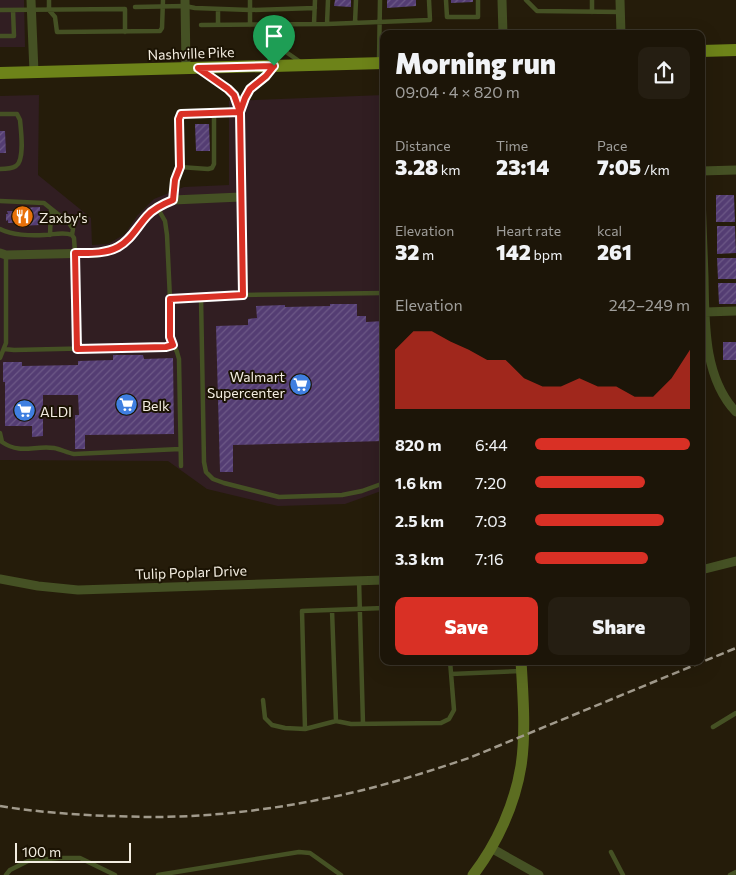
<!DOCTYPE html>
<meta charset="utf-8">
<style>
:root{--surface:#1c1508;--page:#251e12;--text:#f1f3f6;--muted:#a09f9c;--line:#3a3429;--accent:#d93025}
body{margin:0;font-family:Commissioner,sans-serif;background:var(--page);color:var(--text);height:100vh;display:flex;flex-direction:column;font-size:19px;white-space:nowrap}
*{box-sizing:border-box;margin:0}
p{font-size:16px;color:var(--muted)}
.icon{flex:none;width:28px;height:28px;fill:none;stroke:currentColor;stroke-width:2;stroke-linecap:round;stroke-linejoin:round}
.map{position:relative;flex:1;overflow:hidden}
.details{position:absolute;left:380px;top:30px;width:325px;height:635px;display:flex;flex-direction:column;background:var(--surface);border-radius:10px;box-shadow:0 5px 20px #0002,0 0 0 1px var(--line)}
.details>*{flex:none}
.scale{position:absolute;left:15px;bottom:12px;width:116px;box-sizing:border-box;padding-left:5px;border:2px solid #f3ede1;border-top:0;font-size:14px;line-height:18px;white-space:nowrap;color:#f3ede1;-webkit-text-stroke:4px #1b1303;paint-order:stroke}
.pin{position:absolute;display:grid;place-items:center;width:42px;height:42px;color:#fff;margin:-51px -21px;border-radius:50% 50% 50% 0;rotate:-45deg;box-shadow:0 0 5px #0007}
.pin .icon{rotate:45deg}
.round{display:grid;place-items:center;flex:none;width:52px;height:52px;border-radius:10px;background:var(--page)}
.head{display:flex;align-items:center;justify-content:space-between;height:85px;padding:0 15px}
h1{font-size:28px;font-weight:800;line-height:38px}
.figures{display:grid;grid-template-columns:repeat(3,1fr);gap:8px;height:85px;padding:5px 15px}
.figures div{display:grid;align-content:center}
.figures b{font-size:21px;font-weight:800}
.figures small{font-size:14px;font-weight:400}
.figures p{font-size:14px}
.chart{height:140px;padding:10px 15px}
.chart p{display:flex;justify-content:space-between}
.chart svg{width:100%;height:90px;margin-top:5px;fill:var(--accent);opacity:.7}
.primary-button{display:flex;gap:10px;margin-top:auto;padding:10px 15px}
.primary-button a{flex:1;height:58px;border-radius:10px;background:var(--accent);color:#fff;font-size:20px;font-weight:800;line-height:58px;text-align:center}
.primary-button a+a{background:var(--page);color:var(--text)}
ul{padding:0 15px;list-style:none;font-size:16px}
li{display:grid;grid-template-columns:80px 60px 1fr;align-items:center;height:38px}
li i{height:12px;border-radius:6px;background:var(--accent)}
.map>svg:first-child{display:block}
</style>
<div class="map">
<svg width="736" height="875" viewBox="0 0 736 875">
<defs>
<pattern id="building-hatch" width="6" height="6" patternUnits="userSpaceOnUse" patternTransform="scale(1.25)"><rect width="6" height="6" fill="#543d73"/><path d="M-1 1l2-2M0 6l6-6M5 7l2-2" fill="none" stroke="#6d5987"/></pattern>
</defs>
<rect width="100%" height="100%" fill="#251c0a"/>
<!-- commercial -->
<path fill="#311e22" d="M0 0H24L25 47H0Z
M39 95 38 175 91 218 92 245 108 244 125 234 137 216 154 199 184 187 229 185V101L384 95V490L345 504 278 506 207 489 168 461 0 460V96Z"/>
<!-- building -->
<path fill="url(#building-hatch)" d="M335 0H351V7L334 6Z
M387 0H416V6L387 8Z
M451 0H473V2L451 3Z
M195 124H209L210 151H196Z
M0 131H5L6 153H0Z
M716 195H734L735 222H716Z
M40 207V225L19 226V223H8V220L6 221V214H8L7 211H18V208Z
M717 226H735L736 253 717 254Z
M717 258H736V279H718Z
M718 283H736V304H719Z
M330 304H357V316H366V322L384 321V441L233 445V472H220L216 326 248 325V319L257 318 256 306 285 305V307L330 306Z
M723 342H736V360H723Z
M113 355H143L144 359 173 358 174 434 85 435V449H75V415H79L78 395H43V436L32 437V426H5V382H3V362H22V366L78 365V361L113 360Z"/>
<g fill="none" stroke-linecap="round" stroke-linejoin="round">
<!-- lane -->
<path stroke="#455124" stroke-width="4.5" d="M49 0V10L55 17 57 32 160 31 162 28 163 0
M250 0V25
M446 0 447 17H478V0
M526 0 537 11 621 12
M592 0V12
M135 7 185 6 195 8 250 10 315 8
M0 10 125 9V32
M355 23 356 0
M314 24 315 0
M327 24 328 0
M201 25 327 24 430 20 429 0
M218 25V9
M0 36H14L13 10
M282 42 286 52 299 61
M379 61 380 0
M267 63C282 50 282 44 282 25
M202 71 228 89 234 95 240 112 243 295
M240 112C243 103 246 93 254 85 260 79 267 75 272 68
M0 114H17L20 120C21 131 25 160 16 166 11 169 5 169 0 169
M180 167 208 169 212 168 214 164V113
M173 200 175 180 180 167 179 119 181 114 240 112
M0 201 44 203 69 223 73 229 72 235 74 238 75 253 77 349
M157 207 165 221 167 235 170 299V337L177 352 179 359 181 466
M0 229C11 235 31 236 44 235 53 235 63 231 72 235
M50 235 51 209
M201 297 204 462 206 472 213 479 224 483 279 497 342 495 362 491 384 483
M170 299 243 295 384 293
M4 349 14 350 145 347H166L173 345
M0 358 6 343V255
M0 433 2 442C21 455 34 445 54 448 60 449 68 453 74 454L180 449
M359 580 363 724
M332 610 336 721
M522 663 558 661
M451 674 522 671
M263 700 265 718 272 725 285 728 305 729 336 721 351 724 441 723 449 719 454 710 450 661
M713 727 736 713
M305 729 302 611 384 608
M611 852 623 875
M6 875 10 870 28 861 59 858H80L115 875
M158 875 299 852 310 853 341 875
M730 875 736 872"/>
<!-- street -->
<path stroke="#455124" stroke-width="9" d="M31 0 34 72
M185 0 186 68
M502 0 503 34
M620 0 621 34
M701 171 736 170
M701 196C702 223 703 250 704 277 705 322 703 377 736 412
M0 253 6 255 97 253 116 248 128 239 147 216 157 207 173 200 241 197
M705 312 736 311
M701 570 736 561
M0 579 38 586 78 590 384 580
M491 848 539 875"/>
<!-- secondary -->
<path stroke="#5c6d21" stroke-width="11" d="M473 875C497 844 515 804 521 766 526 734 523 694 521 661"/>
<!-- primary -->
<path stroke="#6d8319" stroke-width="12" d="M701 51 736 50
M0 73 384 63"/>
<!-- rail -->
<path stroke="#a19a8c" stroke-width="2.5" stroke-dasharray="8 4" stroke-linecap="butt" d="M0 806C35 812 71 814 106 816 121 816 137 817 152 817 221 817 292 807 359 791 396 782 433 770 469 758L736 648"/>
</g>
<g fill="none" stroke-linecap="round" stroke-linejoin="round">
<defs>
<path id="route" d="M274 66 198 68 228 89 234 95 240 112 243 295 170 299V337L173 345 166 347 77 349 75 253C89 253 105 254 118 247 131 240 137 227 147 216 154 208 163 204 173 200L175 180 180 167 179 119 181 114 240 112 245 98 250 89 266 76 274 66"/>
</defs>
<!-- route casing -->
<use href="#route" stroke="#fff" stroke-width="10"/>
<!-- route -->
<use href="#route" stroke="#d93025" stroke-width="6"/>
</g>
<!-- icons -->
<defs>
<symbol id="restaurant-disc" viewBox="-11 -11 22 22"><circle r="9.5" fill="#e8710a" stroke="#1b1303"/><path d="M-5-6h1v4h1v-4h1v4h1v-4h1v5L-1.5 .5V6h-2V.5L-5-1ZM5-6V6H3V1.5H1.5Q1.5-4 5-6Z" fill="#fff"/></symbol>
<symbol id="supermarket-disc" viewBox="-11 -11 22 22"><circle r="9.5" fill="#3f7fe0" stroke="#1b1303"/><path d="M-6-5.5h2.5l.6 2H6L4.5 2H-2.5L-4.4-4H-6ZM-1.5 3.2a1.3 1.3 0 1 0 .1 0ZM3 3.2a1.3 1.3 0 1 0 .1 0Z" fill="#fff"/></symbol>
</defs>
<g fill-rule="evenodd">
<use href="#restaurant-disc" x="10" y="204" width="25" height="25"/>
<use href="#supermarket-disc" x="288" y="372" width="25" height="25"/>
<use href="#supermarket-disc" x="114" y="392" width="25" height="25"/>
<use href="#supermarket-disc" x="12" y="398" width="25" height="25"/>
</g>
<g text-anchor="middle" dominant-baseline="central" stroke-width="4" stroke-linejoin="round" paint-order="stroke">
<!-- street labels -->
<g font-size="14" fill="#f3ede1" stroke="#1b1303">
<text transform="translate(191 53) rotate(-2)">Nashville Pike</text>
<text transform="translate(191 572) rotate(-2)">Tulip Poplar Drive</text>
</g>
<!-- poi labels -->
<g font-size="14" fill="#f3ede1" stroke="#1b1303" text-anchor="start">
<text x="39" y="217">Zaxby's</text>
<text x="285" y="376" text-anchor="end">Walmart<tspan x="285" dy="16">Supercenter</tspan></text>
<text x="142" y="405">Belk</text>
<text x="40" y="411">ALDI</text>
</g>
</g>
</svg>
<div class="scale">100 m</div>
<div class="pin" style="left:274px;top:66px;background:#1e9e55"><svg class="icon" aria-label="arrive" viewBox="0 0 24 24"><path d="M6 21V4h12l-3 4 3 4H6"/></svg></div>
<section class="details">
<div class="head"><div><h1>Morning run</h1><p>09:04 · 4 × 820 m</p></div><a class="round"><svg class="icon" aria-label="share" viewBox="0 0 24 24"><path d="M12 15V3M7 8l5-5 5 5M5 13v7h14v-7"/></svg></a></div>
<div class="figures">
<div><p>Distance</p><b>3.28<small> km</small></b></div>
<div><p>Time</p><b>23:14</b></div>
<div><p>Pace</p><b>7:05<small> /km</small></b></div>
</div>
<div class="figures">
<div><p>Elevation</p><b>32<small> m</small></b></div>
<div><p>Heart rate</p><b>142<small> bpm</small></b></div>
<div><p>kcal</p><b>261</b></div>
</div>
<div class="chart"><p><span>Elevation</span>242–249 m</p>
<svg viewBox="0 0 160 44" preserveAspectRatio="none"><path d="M0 44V15L10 6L20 6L30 11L40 15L50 20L60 20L70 29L80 33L90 33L100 29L110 33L120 33L130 38L140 38L150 29L160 15V44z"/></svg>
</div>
<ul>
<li><b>820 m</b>6:44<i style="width:100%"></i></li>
<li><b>1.6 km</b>7:20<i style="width:71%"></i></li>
<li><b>2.5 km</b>7:03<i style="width:83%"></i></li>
<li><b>3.3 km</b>7:16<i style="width:73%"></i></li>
</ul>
<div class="primary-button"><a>Save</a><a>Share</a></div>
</section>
</div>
